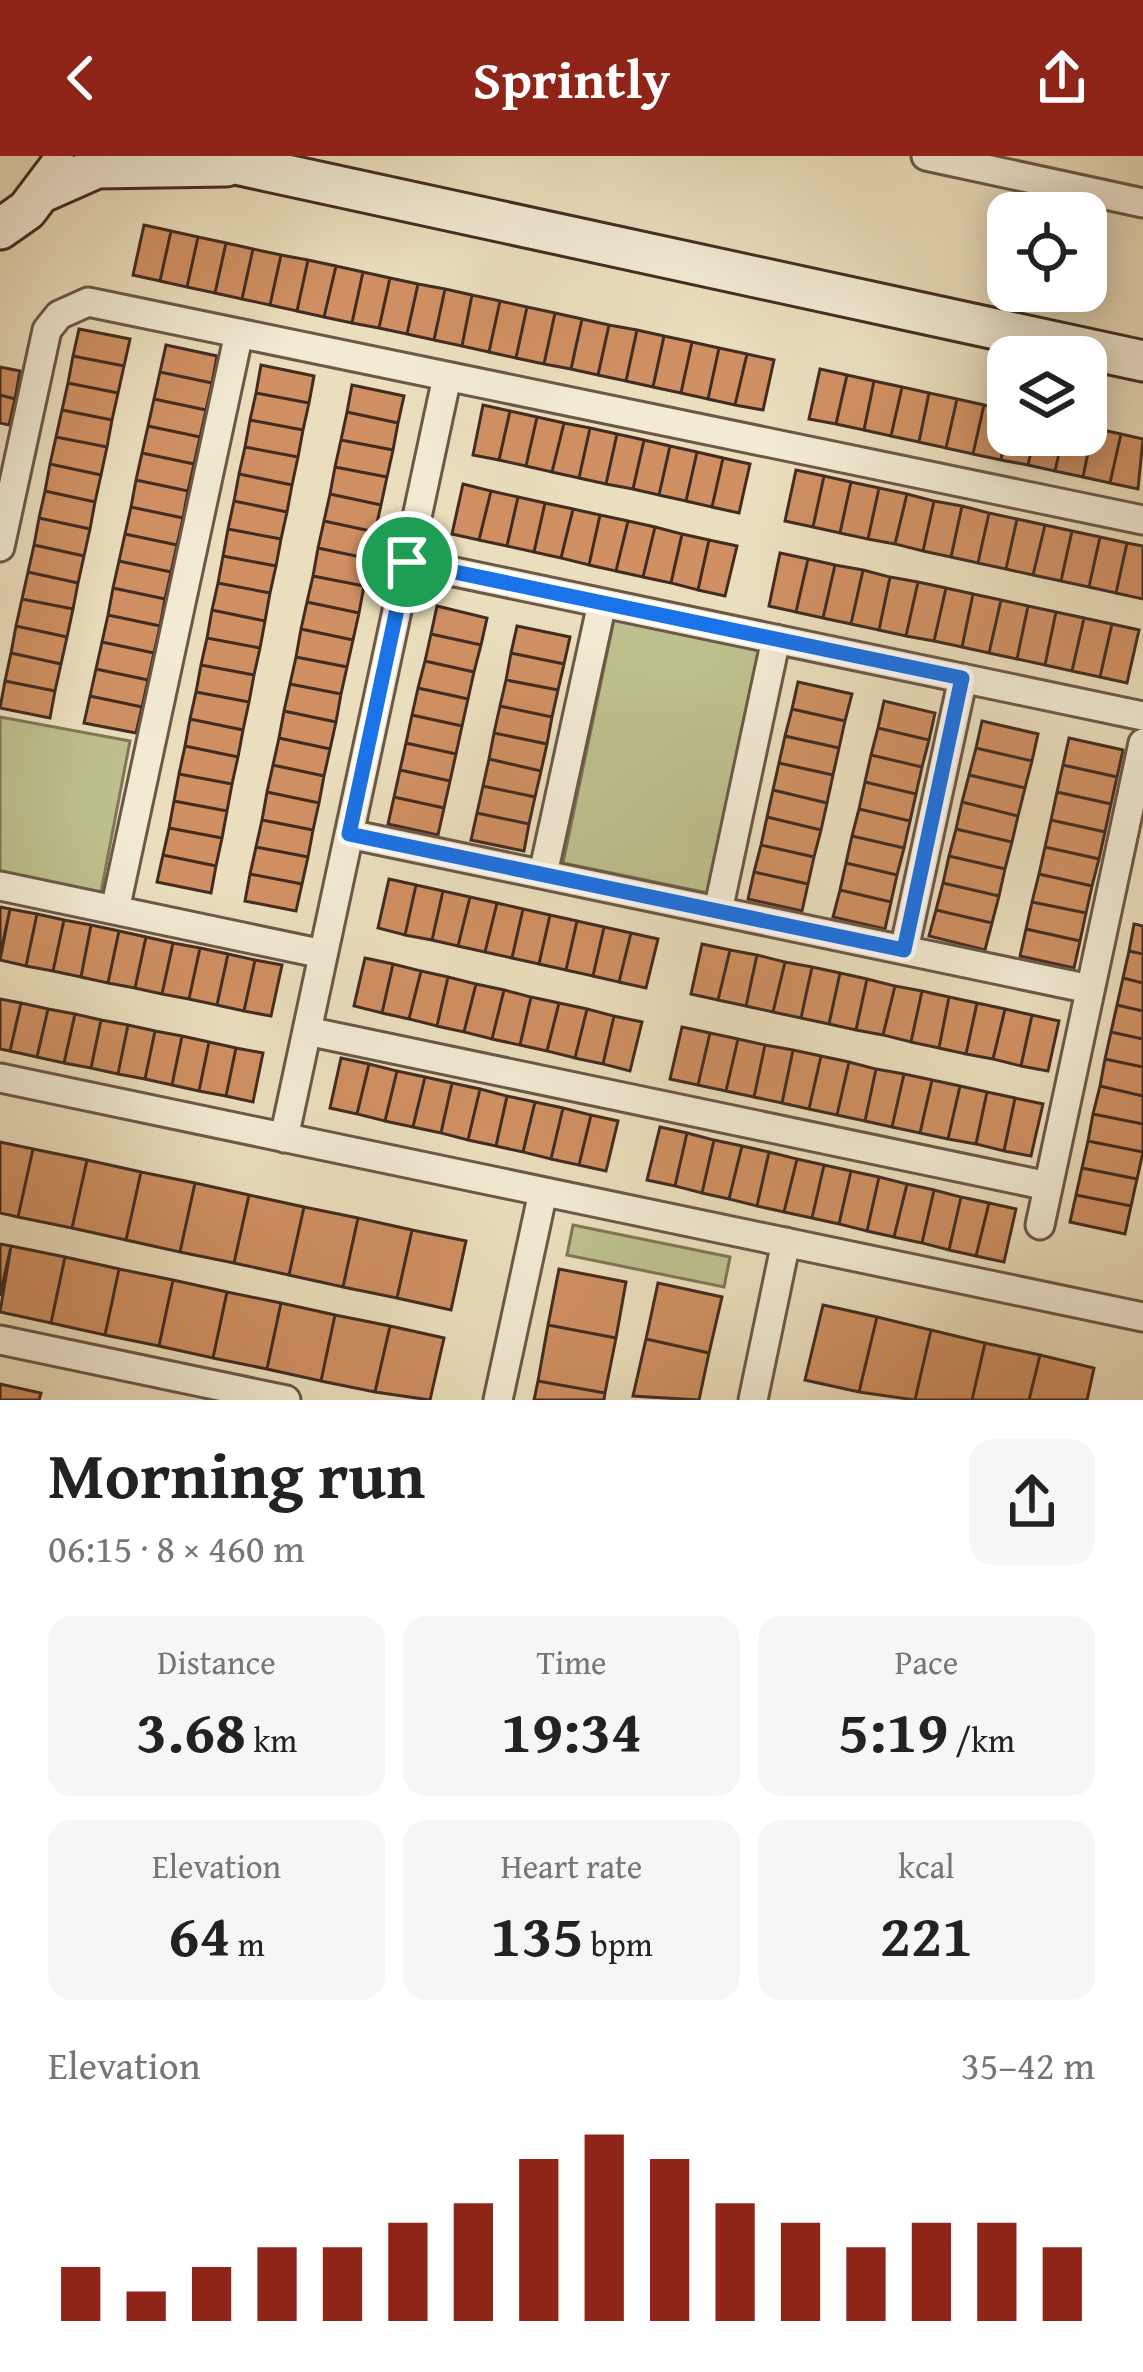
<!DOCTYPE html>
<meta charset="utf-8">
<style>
:root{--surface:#fff;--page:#f6f6f6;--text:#222;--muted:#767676;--accent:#8f2418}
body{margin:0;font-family:"Gentium Book Plus",serif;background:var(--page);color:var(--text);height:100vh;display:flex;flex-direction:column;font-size:45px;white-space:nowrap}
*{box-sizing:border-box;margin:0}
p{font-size:39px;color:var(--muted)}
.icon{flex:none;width:66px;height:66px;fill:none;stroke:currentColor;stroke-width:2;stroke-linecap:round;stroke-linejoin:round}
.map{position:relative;height:1244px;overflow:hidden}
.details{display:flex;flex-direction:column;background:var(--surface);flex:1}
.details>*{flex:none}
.tools{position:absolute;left:987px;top:36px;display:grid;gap:24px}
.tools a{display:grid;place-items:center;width:120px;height:120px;border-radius:24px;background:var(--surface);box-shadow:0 6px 30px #0003;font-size:60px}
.pin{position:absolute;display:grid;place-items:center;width:102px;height:102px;color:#fff;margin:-51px;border:6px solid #fff;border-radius:50%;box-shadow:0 3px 12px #0007}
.round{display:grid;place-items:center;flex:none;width:126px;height:126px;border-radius:24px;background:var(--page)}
.headline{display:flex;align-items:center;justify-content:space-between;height:204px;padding:0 48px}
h1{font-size:66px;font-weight:700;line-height:90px}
.stats{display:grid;grid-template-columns:repeat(3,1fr);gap:18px;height:204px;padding:12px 48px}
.stats div{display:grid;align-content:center;border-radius:24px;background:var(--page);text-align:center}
.stats b{font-size:60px;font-weight:700}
.stats small{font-size:33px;font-weight:400}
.stats p{font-size:33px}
.chart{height:336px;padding:24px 48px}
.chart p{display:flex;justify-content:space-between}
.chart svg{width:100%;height:216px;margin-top:12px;stroke:var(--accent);stroke-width:6}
header{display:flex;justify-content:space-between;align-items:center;height:156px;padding:0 48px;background:var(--accent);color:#fff;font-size:54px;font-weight:700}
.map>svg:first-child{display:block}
</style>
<header><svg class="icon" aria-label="back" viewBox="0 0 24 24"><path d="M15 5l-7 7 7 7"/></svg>Sprintly<svg class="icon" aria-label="share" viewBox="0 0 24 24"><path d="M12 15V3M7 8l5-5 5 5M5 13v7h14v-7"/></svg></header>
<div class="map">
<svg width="1143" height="1244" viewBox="0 0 1143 1244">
<rect width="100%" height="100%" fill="#ebdebc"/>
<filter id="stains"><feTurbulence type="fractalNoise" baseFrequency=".00167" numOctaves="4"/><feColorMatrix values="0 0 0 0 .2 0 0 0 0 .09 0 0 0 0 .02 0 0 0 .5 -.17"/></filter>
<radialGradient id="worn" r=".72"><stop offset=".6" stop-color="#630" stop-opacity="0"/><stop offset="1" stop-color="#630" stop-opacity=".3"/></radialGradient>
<!-- green -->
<path fill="#bdc08d" stroke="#807658" stroke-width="3" d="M614 464 759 494 708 737 563 707Z
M0 561 130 585 101 736 0 717Z
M573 1069 730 1101 724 1131 567 1099Z"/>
<!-- building -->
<path fill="#d09063" stroke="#422c22" stroke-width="3" d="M144 69 171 75 160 125 133 119Z
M171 75 198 81 187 131 160 125Z
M198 81 226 87 215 137 187 131Z
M226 87 253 93 242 143 215 137Z
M253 93 281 99 270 149 242 143Z
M281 99 308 104 297 155 270 149Z
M308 104 336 110 324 161 297 155Z
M336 110 363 116 352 167 324 161Z
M363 116 390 122 379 172 352 167Z
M390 122 418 128 407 178 379 172Z
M418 128 445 133 434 184 407 178Z
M445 133 472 139 462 190 434 184Z
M472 139 500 145 489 196 462 190Z
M500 145 527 151 516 202 489 196Z
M527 151 555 157 544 208 516 202Z
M555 157 582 163 571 213 544 208Z
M582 163 609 169 598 219 571 213Z
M609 169 637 174 626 225 598 219Z
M79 173 130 183 124 210 73 200Z
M637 174 664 180 653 231 626 225Z
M664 180 692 186 681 237 653 231Z
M692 186 719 192 708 243 681 237Z
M166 189 217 200 212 227 160 216Z
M719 192 747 198 735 249 708 243Z
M747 198 774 204 763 254 735 249Z
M73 200 124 210 118 237 68 227Z
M261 209 314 220 309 247 256 237Z
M0 211 20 215 15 243 0 239Z
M820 213 847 219 836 268 809 263Z
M160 216 212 227 206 254 154 243Z
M847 219 874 225 864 274 836 268Z
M874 225 902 231 891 280 864 274Z
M68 227 118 237 112 264 62 254Z
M352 229 404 240 398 267 347 256Z
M902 231 929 237 919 286 891 280Z
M256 237 309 247 303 274 250 264Z
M929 237 957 243 946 292 919 286Z
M0 239 15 243 9 269 0 267Z
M154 243 206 254 200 281 148 270Z
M957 243 984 249 973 298 946 292Z
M483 249 510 255 499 304 473 299Z
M984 249 1008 254 1001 304 973 298Z
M62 254 112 264 107 291 56 281Z
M510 255 537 261 526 310 499 304Z
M347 256 398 267 393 294 341 284Z
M537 261 564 267 552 316 526 310Z
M250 264 303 274 298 301 245 291Z
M564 267 590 272 579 322 552 316Z
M148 270 200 281 194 308 142 297Z
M1008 270V279H1035L1028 309 1001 304Z
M1086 270 1093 272 1083 321 1055 315 1063 279H1086Z
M590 272 617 278 606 328 579 322Z
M1093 272 1121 278 1110 327 1083 321Z
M617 278 644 284 633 333 606 328Z
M1121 278 1143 283 1138 333 1110 327Z
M1035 279H1063L1055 315 1028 309Z
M56 281 107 291 101 319 50 308Z
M341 284 393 294 387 321 335 311Z
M644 284 670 290 659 339 633 333Z
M670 290 697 296 686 345 659 339Z
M245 291 298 301 292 329 239 318Z
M697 296 723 302 712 351 686 345Z
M142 297 194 308 188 335 136 324Z
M723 302 750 308 739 357 712 351Z
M50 308 101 319 95 346 45 335Z
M335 311 387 321 381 349 330 338Z
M796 314 824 320 813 371 785 365Z
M239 318 292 329 287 356 234 345Z
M824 320 851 326 840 377 813 371Z
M136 324 188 335 183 362 131 351Z
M851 326 879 332 868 383 840 377Z
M463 328 491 335 479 384 452 378Z
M879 332 907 338 895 388 868 383Z
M45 335 95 346 90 373 39 362Z
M491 335 518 341 507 390 479 384Z
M330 338 381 349 375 376 324 365Z
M907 338 934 345 923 395 895 388Z
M518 341 545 347 534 396 507 390Z
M234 345 287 356 281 383 228 373Z
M934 345 962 350 951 401 923 395Z
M545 347 573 353 561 402 534 396Z
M962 350 989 357 978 407 951 401Z
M131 351 183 362 177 389 125 378Z
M573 353 600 359 589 409 561 402Z
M989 357 1017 363 1006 413 978 407Z
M600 359 628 365 616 415 589 409Z
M39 362 90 373 84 400 34 389Z
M1017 363 1045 369 1033 419 1006 413Z
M324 365 375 376 370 403 318 392Z
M628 365 655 371 643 421 616 415Z
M1045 369 1072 375 1061 425 1033 419Z
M655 371 682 378 671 427 643 421Z
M228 373 281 383 276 410 223 400Z
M1072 375 1100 381 1089 431 1061 425Z
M125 378 177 389 171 416 119 405Z
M682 378 709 384 698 434 671 427Z
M1100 381 1127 387 1116 437 1089 431Z
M709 384 737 390 725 440 698 434Z
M1127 387 1143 390V443L1116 437Z
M34 389 84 400 78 427 28 416Z
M318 392 370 403 364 430 313 420Z
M780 397 808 403 796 456 769 450Z
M223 400 276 410 270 437 218 427Z
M808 403 835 409 823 462 796 456Z
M119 405 171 416 165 443 113 432Z
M835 409 863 414 851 468 823 462Z
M863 414 890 421 879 474 851 468Z
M28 416 78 427 73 453 22 443Z
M313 420 364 430 359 457 307 446Z
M890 421 918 426 906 480 879 474Z
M918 426 946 432 934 485 906 480Z
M218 427 270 437 265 465 212 454Z
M113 432 165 443 160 470 108 459Z
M946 432 973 438 962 491 934 485Z
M973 438 1001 444 989 497 962 491Z
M22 443 73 453 67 481 16 470Z
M1001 444 1028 450 1017 503 989 497Z
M307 446 359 457 353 484 301 473Z
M437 450 487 462 481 489 431 478Z
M1028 450 1056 456 1045 509 1017 503Z
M212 454 265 465 260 492 207 482Z
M1056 456 1084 462 1072 515 1045 509Z
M108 459 160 470 154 497 102 486Z
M1084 462 1112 468 1100 521 1072 515Z
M1112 468 1139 474 1127 527 1100 521Z
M16 470 67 481 61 508 11 497Z
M517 470 570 481 564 508 511 497Z
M301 473 353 484 347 511 296 501Z
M431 478 481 489 474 516 425 505Z
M207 482 260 492 254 519 201 509Z
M102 486 154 497 148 524 96 513Z
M11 497 61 508 55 535 5 525Z
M511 497 564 508 558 534 506 524Z
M296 501 347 511 341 538 290 528Z
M425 505 474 516 468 543 418 532Z
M201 509 254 519 249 546 196 536Z
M96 513 148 524 142 551 90 540Z
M506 524 558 534 552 561 500 550Z
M5 525 55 535 50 562 0 552Z
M798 526 852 538 845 565 792 553Z
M290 528 341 538 336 566 284 555Z
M418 532 468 543 462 570 412 559Z
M196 536 249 546 243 574 190 563Z
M90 540 142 551 136 577 84 567Z
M884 545 935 557 929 584 878 572Z
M500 550 552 561 547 588 494 577Z
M792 553 845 565 839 592 785 580Z
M284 555 336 566 330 593 279 582Z
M412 559 462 570 456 598 406 587Z
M190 563 243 574 238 601 185 590Z
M982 565 1038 578 1032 605 976 592Z
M878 572 929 584 922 611 871 599Z
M494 577 547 588 541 615 489 603Z
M785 580 839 592 833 619 779 607Z
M279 582 330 593 324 620 273 609Z
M1069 582 1123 594 1117 621 1063 609Z
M406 587 456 598 450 625 400 614Z
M185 590 238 601 232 628 179 618Z
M976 592 1032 605 1025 632 969 619Z
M871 599 922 611 916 638 865 626Z
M489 603 541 615 535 641 483 630Z
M779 607 833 619 827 647 773 634Z
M273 609 324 620 319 647 267 636Z
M1063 609 1117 621 1111 648 1057 636Z
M400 614 450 625 444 652 394 641Z
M179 618 232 628 227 655 174 645Z
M969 619 1025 632 1018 660 962 646Z
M865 626 916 638 910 665 859 653Z
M483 630 535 641 529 668 477 657Z
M773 634 827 647 821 674 767 661Z
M267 636 319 647 313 674 262 664Z
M1057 636 1111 648 1105 676 1051 664Z
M394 641 444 652 438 679 388 668Z
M174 645 227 655 222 682 169 672Z
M962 646 1018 660 1012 686 956 673Z
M859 653 910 665 904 692 852 680Z
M477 657 529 668 524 695 471 684Z
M767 661 821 674 814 701 761 689Z
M262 664 313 674 308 701 256 691Z
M1051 664 1105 676 1099 703 1045 691Z
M169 672 222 682 216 710 163 699Z
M956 673 1012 686 1005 713 949 700Z
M852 680 904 692 897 719 846 707Z
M761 689 814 701 808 728 754 716Z
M256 691 308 701 302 728 250 718Z
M1045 691 1099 703 1092 730 1039 718Z
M163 699 216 710 211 737 157 726Z
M949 700 1005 713 999 740 943 727Z
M846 707 897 719 891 746 840 734Z
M754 716 808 728 802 755 748 743Z
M250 718 302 728 296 755 245 745Z
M1039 718 1092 730 1086 757 1032 746Z
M389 723 416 729 405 779 378 772Z
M943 727 999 740 992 767 936 754Z
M416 729 443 735 432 784 405 779Z
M840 734 891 746 885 773 833 761Z
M443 735 470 741 458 790 432 784Z
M470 741 497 747 485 796 458 790Z
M1032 746 1086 757 1080 785 1026 773Z
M497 747 523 753 512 802 485 796Z
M0 751 10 753 0 800Z
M10 753 37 758 26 810 0 804Z
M523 753 550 759 539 808 512 802Z
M936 754 992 767 985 794 929 780Z
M37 758 64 764 53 815 26 810Z
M550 759 577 765 566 814 539 808Z
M64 764 91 769 81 821 53 815Z
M577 765 604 771 593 820 566 814Z
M1134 768 1143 770V798L1129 795Z
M91 769 119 775 108 827 81 821Z
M604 771 631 777 619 826 593 820Z
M1026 773 1080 785 1074 812 1020 800Z
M119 775 146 781 135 832 108 827Z
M631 777 658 783 646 832 619 826Z
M146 781 173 787 162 838 135 832Z
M173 787 200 792 189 843 162 838Z
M702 788 730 794 718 844 691 838Z
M200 792 228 798 217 849 189 843Z
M730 794 757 799 746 850 718 844Z
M1129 795 1143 798V827L1123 822Z
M228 798 255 804 244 855 217 849Z
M757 799 785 806 773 856 746 850Z
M365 802 393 808 382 857 354 850Z
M255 804 282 809 271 860 244 855Z
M785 806 812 811 801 862 773 856Z
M393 808 421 815 409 863 382 857Z
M812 811 840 817 829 868 801 862Z
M421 815 448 821 437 870 409 863Z
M840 817 867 823 856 874 829 868Z
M448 821 476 828 464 876 437 870Z
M1123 822 1143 827V855L1117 849Z
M867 823 895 830 883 879 856 874Z
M476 828 504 834 492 883 464 876Z
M895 830 922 835 911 886 883 879Z
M504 834 531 841 520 889 492 883Z
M922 835 949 841 939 892 911 886Z
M531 841 559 847 547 895 520 889Z
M949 841 977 847 966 898 939 892Z
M0 843 21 847 10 895 0 893Z
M21 847 48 853 37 901 10 895Z
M559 847 587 853 575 902 547 895Z
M977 847 1005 853 993 903 966 898Z
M1117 849 1143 855V883L1111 876Z
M48 853 75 858 64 907 37 901Z
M587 853 614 860 603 908 575 902Z
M1005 853 1032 859 1021 910 993 903Z
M75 858 101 864 91 912 64 907Z
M1032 859 1059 865 1048 915 1021 910Z
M614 860 642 866 630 915 603 908Z
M101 864 128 869 118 918 91 912Z
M128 869 155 875 145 923 118 918Z
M682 871 710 877 698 929 670 923Z
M155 875 182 880 172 929 145 923Z
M1111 876 1143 883V911L1105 903Z
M710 877 738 883 726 935 698 929Z
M182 880 209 886 199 935 172 929Z
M738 883 765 889 754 941 726 935Z
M209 886 236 892 226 940 199 935Z
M765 889 793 894 782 947 754 941Z
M236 892 263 897 253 946 226 940Z
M793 894 821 900 809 953 782 947Z
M821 900 849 906 837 959 809 953Z
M341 902 369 908 357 958 330 952Z
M1105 903 1143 911V940L1100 930Z
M849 906 876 913 865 965 837 959Z
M369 908 397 915 385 965 357 958Z
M876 913 904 918 892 971 865 965Z
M397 915 425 921 413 971 385 965Z
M904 918 932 924 920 977 892 971Z
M425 921 452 927 441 977 413 971Z
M932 924 960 930 948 983 920 977Z
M452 927 480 933 468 984 441 977Z
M960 930 987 936 976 988 948 983Z
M1100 930 1143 940V968L1093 958Z
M480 933 507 940 496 990 468 984Z
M987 936 1015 942 1004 995 976 988Z
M507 940 535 946 523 996 496 990Z
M1015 942 1043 948 1031 1000 1004 995Z
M535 946 563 952 551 1003 523 996Z
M563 952 591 959 579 1009 551 1003Z
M1093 958 1143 968V996L1088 985Z
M591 959 618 965 606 1015 579 1009Z
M660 971 687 977 675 1030 647 1024Z
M687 977 714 984 702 1037 675 1030Z
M714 984 742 990 729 1043 702 1037Z
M1088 985 1143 996 1137 1023 1082 1012Z
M0 986 33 993 18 1061 0 1057Z
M742 990 769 996 757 1050 729 1043Z
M33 993 87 1004 72 1072 18 1061Z
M769 996 797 1003 784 1056 757 1050Z
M797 1003 824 1009 812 1062 784 1056Z
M87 1004 141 1016 126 1084 72 1072Z
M824 1009 851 1015 839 1068 812 1062Z
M1082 1012 1137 1023 1131 1050 1076 1039Z
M851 1015 879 1021 867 1075 839 1068Z
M141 1016 195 1027 180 1096 126 1084Z
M879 1021 907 1028 894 1081 867 1075Z
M195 1027 249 1039 234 1107 180 1096Z
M907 1028 934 1034 922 1087 894 1081Z
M934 1034 961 1041 949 1094 922 1087Z
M249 1039 304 1051 289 1119 234 1107Z
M1076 1039 1131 1050 1125 1078 1070 1066Z
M961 1041 989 1047 976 1100 949 1094Z
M989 1047 1016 1053 1004 1106 976 1100Z
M304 1051 358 1062 343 1131 289 1119Z
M358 1062 412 1074 397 1142 343 1131Z
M412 1074 466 1085 451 1154 397 1142Z
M0 1088 11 1090 0 1140Z
M11 1090 65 1101 51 1167 0 1156Z
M65 1101 119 1113 105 1179 51 1167Z
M119 1113 173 1124 159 1190 105 1179Z
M559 1113 626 1126 616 1182 548 1169Z
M173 1124 227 1136 213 1202 159 1190Z
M658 1127 722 1141 709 1197 646 1183Z
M227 1136 281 1147 267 1213 213 1202Z
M281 1147 335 1159 321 1225 267 1213Z
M823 1149 877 1161 859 1236 805 1224Z
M335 1159 390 1170 375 1236 321 1225Z
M877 1161 931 1174 915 1244 859 1236Z
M548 1169 616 1182 605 1237 538 1225Z
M390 1170 444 1182 430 1244 375 1236Z
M931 1174 985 1187 972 1244H915Z
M646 1183 709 1197 699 1244 633 1240Z
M985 1187 1040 1199 1029 1244H972Z
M1040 1199 1094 1212 1087 1244H1029Z
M538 1225 605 1237 604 1244H534Z
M0 1228 41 1237 39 1244H0Z"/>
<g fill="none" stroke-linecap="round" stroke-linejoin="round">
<defs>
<path id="minor" d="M926 0 1143 47
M0 391 47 174 59 159 88 146 1143 364
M407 406 1143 560
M349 678 1090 833
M543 718 602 447
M0 730 323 798
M115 754 239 177
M718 755 776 483
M904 794 963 522
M307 875 1048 1030
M0 922 1143 1161
M284 982 447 221
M1040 1069 1143 587
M0 1184 286 1244
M498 1244 543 1036
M753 1244 786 1086"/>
<path id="secondary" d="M199 0 1143 205
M45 35 97 12 226 10
M0 73 27 54 58 13"/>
</defs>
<!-- minor casing -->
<use href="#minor" stroke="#6c5848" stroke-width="33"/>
<!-- secondary casing -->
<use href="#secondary" stroke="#422c22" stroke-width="45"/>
<!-- minor -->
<use href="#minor" stroke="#f2ead3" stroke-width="27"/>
<!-- secondary -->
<use href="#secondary" stroke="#f2ead3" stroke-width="39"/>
</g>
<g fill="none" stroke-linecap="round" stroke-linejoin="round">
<defs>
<path id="route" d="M407 406 962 522 904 794 349 678Z"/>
</defs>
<!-- route casing -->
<use href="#route" stroke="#fff" stroke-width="24"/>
<!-- route -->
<use href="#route" stroke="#1a73e8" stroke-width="15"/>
</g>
<rect width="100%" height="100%" filter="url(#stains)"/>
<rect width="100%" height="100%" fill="url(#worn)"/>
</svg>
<div class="tools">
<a><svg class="icon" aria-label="locate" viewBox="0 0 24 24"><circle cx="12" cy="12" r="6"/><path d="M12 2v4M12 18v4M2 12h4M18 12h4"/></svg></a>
<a><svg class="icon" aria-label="layers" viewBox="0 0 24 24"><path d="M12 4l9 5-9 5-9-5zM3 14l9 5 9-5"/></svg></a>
</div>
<div class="pin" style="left:407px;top:406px;background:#1e9e55"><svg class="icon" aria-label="arrive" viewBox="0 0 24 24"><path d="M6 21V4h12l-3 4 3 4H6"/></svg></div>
</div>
<section class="details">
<div class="headline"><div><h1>Morning run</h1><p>06:15 · 8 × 460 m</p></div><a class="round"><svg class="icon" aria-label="share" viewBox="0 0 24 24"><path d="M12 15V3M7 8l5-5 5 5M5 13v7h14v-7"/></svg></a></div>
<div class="stats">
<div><p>Distance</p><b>3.68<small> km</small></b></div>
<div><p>Time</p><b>19:34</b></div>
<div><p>Pace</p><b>5:19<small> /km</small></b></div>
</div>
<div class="stats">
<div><p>Elevation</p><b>64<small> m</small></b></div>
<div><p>Heart rate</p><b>135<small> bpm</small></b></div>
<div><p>kcal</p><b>221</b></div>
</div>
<div class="chart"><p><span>Elevation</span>35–42 m</p>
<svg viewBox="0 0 160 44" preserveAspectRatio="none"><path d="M5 44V33M15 44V38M25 44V33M35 44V29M45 44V29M55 44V24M65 44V20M75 44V11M85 44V6M95 44V11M105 44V20M115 44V24M125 44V29M135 44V24M145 44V24M155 44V29"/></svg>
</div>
</section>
